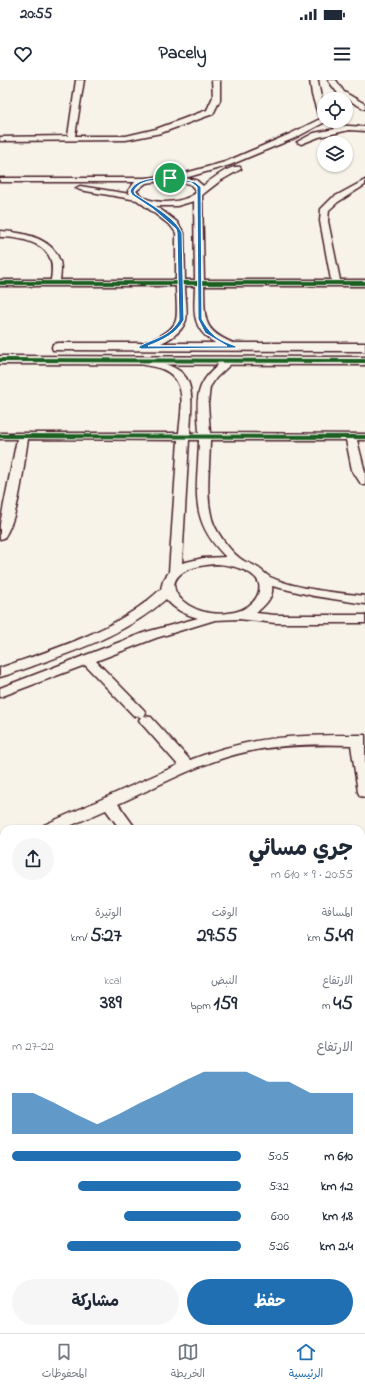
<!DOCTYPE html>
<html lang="ar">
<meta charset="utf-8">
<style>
:root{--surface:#fff;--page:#f6f6f7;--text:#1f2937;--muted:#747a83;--line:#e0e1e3;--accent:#1f6fb2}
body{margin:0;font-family:"Indie Flower","Playpen Sans Arabic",sans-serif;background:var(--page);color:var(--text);direction:rtl;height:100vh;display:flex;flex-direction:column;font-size:15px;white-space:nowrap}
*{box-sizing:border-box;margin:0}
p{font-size:13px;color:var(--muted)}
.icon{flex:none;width:22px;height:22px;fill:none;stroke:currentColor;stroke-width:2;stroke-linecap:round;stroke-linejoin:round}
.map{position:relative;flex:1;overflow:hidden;direction:ltr}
.drawer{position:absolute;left:0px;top:745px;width:365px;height:508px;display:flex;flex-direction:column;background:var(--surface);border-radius:12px 12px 0 0;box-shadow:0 1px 3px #0004;direction:rtl}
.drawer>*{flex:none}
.tools{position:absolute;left:317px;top:12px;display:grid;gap:8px}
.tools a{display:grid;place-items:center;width:36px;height:36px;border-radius:50%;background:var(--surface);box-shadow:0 1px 3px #0004;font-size:20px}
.pin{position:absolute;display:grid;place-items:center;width:34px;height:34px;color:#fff;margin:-17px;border:2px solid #fff;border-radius:50%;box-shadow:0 1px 4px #0007}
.round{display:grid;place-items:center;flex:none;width:42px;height:42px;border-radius:21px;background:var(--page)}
.head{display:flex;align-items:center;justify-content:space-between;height:68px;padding:0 12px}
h1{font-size:22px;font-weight:700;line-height:30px}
.metrics{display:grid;grid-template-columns:repeat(3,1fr);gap:6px;height:68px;padding:4px 12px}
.metrics div{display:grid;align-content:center}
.metrics b{font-size:20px;font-weight:700}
.metrics small{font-size:11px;font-weight:400}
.metrics p{font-size:11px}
.chart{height:112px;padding:8px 12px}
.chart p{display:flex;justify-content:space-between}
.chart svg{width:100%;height:72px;margin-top:4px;fill:var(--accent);opacity:.7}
.action{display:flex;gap:8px;margin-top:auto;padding:8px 12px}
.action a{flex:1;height:46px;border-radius:24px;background:var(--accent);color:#fff;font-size:16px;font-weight:700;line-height:46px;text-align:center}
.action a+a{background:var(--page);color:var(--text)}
ul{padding:0 12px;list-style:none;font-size:13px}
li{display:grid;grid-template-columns:64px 48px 1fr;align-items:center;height:30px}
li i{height:10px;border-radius:5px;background:var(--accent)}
.status{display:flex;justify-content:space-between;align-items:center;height:28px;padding:0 20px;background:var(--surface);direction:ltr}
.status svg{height:11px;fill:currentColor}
header{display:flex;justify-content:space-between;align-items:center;height:52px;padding:0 12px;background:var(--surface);font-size:18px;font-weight:700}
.tab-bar{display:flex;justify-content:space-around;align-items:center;height:56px;border-top:1px solid var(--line);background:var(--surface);font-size:11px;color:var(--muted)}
.tab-bar a{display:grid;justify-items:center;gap:2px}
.tab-bar .active{color:var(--accent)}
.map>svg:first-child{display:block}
</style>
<div class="status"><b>20:55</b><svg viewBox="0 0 49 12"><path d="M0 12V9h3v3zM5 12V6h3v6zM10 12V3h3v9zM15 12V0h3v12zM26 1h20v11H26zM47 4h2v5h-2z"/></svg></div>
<header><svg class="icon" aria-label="menu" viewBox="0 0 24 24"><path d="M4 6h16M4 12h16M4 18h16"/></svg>Pacely<svg class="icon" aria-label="heart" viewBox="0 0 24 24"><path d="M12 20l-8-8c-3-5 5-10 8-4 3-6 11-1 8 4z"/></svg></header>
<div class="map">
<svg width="365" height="1253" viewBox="0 0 365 1253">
<rect width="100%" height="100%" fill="#f7f3e8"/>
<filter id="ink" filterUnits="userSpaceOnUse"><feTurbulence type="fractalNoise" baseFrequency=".025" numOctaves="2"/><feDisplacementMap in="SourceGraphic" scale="8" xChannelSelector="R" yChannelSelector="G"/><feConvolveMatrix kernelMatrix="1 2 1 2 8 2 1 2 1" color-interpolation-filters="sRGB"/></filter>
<g filter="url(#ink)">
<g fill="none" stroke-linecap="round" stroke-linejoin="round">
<defs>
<path id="minor" d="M76 0H84L75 56H126L156 49 207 30 213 17 212 0H220V20L213 34 161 53 126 60 0 61V57L68 56Z
M310 0H318C319 12 324 24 324 36L318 34 312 15Z
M328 0H336L344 12 365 24V29L339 15Z
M320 39H324V41H327L295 58 230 85 185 98 196 100 203 106C211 100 229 85 240 87L241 89 220 101 202 115 204 200H331L320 141 321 129 332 118 365 100V105L338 122 329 130 328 141 340 200H365V206H204C205 240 201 251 238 265L239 267 234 270C218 266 200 257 196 240 193 230 195 216 195 206H185C185 215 188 232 186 240 181 257 156 266 141 270L136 267 137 265C150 261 172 254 176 240 178 232 176 215 176 206H0V200H51C52 193 53 185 50 178 43 161 16 157 0 157V151C20 152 51 157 59 179 62 185 61 193 60 200H176V153L171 146 137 120 80 110 76 108 80 106 130 114 128 111 135 102H0V98H146L182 94 225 82 290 54ZM170 100 190 104 197 112C183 124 149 127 136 111L146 103ZM194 121 195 200H185L184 153 177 142 156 126H177Z
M334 45 365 47V51L349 50 319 57 301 64 297 62 314 53 335 49 333 47Z
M230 277 235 280 216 298 210 307 208 324 210 353 365 354V360H357L365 392V405L361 404 352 390 346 360H210C210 386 205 413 212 439 216 453 232 474 244 481 248 483 252 484 255 486 261 489 265 494 270 497 299 510 334 512 365 516V524L314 516 272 506C274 518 264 526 256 533L275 535H365V543H275L239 539 215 540 156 558 96 581 144 630 146 633 144 636 151 637 190 680C251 655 301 655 365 655V717L360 716 358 712 351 665C318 664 284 664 251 671 204 680 161 705 118 724L136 749H120L106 730 63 749H41L44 745 178 685 141 643 139 640 141 637 134 636 85 585 0 617V608L146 552 198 538C185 534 175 530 166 519 131 550 87 567 44 582 29 587 15 593 0 597V588C57 568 116 551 161 509L163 501 169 492 178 360 28 359C23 388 20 434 4 458L0 459V444L17 359H0V353H179C181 330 189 300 162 289 153 286 144 285 134 283L133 281 138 278C196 288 193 299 190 353H199C198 326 192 308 215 288 219 284 224 278 230 277ZM189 360H199C198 409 187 439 226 477L203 478 182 483ZM215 484C228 484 264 491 259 511 257 520 250 526 241 530 189 549 135 490 215 484Z
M4 763V775L0 777V765Z
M0 1079H4V1095H0Z
M361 1079H365V1095H361Z"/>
<path id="tertiary" d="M58 263H365V271L53 270 52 267 53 264Z
M0 276 365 277V285L0 284Z"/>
</defs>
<!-- minor casing -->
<use href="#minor" stroke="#4a1f2b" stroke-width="3"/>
<!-- tertiary casing -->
<use href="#tertiary" stroke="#4a1f2b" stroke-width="3"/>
<!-- minor -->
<use href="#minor" fill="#f7f3e8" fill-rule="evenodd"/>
<!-- tertiary -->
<use href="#tertiary" fill="#f7f3e8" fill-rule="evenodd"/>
<defs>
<path id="cycleway" d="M0 203H365
M0 280 365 281
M0 356 365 357"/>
</defs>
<!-- cycleway casing -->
<use href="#cycleway" stroke="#f7f3e8" stroke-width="6"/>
<!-- cycleway -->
<use href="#cycleway" stroke="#1b5e20" stroke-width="4"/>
</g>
</g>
<!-- route -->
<path fill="#1f6fb2" stroke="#fff" fill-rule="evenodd" d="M170 97 195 102 201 107 202 239C211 256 219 260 236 266V268L141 269 138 267C153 258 170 257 179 240L177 153 176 149 153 129 132 115 130 111C136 97 158 98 170 97ZM170 99 192 103 197 107 198 239 205 253 227 266H148C163 260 176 254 184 240L182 153C176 138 149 123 135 114L134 111C139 99 160 100 170 99Z"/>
</svg>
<div class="tools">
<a><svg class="icon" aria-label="locate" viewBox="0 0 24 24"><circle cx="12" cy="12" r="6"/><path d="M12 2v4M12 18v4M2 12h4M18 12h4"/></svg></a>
<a><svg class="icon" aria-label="layers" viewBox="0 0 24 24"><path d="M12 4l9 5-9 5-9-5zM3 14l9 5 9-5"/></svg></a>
</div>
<div class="pin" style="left:170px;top:98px;background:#1e9e55"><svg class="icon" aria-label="arrive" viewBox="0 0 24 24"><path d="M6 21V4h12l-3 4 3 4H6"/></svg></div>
<section class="drawer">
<div class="head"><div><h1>جري مسائي</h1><p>20:55 · 9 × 610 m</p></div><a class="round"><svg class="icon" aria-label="share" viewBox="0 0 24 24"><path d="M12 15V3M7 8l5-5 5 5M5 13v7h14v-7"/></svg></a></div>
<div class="metrics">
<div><p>المسافة</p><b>5.49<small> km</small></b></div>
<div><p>الوقت</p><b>29:55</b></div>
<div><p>الوتيرة</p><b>5:27<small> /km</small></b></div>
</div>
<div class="metrics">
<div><p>الارتفاع</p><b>45<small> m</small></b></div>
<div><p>النبض</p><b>159<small> bpm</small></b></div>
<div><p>kcal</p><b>389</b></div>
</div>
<div class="chart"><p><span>الارتفاع</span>22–27 m</p>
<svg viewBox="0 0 160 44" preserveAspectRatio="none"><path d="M0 44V19L10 19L20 25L30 32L40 38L50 32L60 25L70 19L80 12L90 6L100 6L110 6L120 12L130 12L140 19L150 19L160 19V44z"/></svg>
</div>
<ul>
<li><b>610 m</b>5:05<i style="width:100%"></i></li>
<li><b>1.2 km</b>5:32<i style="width:71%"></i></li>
<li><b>1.8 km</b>6:00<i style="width:51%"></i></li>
<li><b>2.4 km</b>5:26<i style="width:76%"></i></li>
</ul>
<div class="action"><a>حفظ</a><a>مشاركة</a></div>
</section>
</div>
<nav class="tab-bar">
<a class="active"><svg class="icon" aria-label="home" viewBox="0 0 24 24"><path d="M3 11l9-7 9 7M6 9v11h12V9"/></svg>الرئيسية</a>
<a><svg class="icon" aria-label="map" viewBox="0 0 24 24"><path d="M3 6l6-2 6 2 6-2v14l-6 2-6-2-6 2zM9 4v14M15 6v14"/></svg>الخريطة</a>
<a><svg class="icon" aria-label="saved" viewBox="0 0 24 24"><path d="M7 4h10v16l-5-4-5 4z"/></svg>المحفوظات</a>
</nav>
